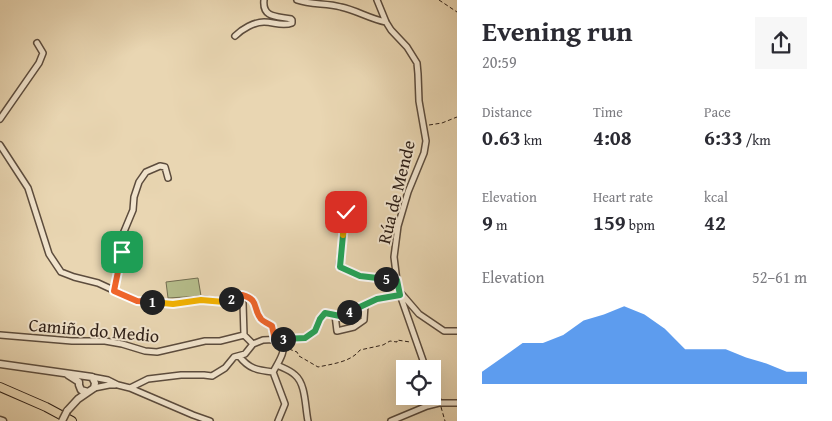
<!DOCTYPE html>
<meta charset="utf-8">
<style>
:root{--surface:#fff;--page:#f7f7f7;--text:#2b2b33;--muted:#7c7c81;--accent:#1a73e8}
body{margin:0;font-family:"Gentium Book Plus",serif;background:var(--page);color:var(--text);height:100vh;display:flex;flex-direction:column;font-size:19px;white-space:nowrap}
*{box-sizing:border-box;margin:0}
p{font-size:16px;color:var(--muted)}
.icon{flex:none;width:28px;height:28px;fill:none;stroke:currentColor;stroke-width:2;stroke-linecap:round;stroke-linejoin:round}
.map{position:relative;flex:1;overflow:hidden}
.details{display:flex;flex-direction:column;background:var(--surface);width:375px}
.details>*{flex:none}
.controls{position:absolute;left:396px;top:360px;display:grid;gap:10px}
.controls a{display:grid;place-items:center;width:45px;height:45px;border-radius:0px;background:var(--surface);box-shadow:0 5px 20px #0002;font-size:25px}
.pin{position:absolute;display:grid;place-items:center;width:42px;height:42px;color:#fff;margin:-21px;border-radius:10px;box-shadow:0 2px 8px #0006}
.km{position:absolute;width:25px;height:25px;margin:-12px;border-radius:50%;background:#222;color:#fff;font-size:14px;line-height:25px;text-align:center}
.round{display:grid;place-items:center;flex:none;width:52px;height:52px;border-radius:0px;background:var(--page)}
.summary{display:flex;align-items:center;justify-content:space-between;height:85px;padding:0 25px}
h1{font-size:28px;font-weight:800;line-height:38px}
.figures{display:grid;grid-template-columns:repeat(3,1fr);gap:8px;height:85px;padding:5px 25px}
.figures div{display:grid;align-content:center}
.figures b{font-size:21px;font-weight:800}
.figures small{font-size:14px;font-weight:400}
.figures p{font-size:14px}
.chart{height:140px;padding:10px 25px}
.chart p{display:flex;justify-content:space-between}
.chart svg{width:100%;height:90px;margin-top:5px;fill:var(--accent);opacity:.7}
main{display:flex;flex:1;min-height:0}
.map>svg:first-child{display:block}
</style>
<main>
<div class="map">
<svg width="457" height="421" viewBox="0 0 457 421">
<rect width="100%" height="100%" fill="#e9d6b2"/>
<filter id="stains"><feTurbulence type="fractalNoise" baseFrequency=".004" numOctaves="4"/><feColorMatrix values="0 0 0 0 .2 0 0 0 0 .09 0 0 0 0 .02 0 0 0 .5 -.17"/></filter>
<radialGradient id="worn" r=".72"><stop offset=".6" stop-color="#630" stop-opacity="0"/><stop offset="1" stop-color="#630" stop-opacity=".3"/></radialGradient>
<!-- green -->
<path fill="#b6be8c" stroke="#726e51" d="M198 278 201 296 168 298 166 282Z"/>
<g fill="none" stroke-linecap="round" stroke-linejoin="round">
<defs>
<path id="minor" d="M297 0C311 5 326 3 341 7 356 10 370 19 386 22
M377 0 386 22 391 30 407 47 417 63 418 74 419 101 426 141 424 153 408 192 398 226 394 257 398 289 426 369
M235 36C242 29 254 22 264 22 274 22 282 27 292 23V20L291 19C279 16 262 19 264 0
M0 119 39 63 43 53 37 43
M0 145 28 188 49 254 61 272 74 277 98 283 137 301 173 304 201 299 224 302 233 298H239L242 295C260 300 252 308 261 319 264 322 269 324 272 326L275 340
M361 199 346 212 339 267 360 276 397 280
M114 291 122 252 123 234 133 210 134 197 139 182 146 172 160 166 165 167 168 178
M400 292 419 314 444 331H457
M239 298 243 303 244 335 253 344
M335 315 337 331 354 327 364 320 365 305
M0 335 72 341H105L122 344 145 351 157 352 205 341H220L244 335
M253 344 263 340 305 338 315 331 320 319 325 313 340 316 377 299 400 295
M239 356C249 369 257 370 273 372
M277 365C283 368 290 370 295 375 306 384 305 407 308 421
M92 377 108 380 118 385 130 388 193 415 210 421
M94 388 109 385H115
M130 388 148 379 181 375H204L212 376 225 368 234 357 245 354 253 344
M432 388 439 403
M278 421 285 404 273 372C279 361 286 352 283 339
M391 421 427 406 439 403H457"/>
<path id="tertiary" d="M0 364 92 377 95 383 94 388 78 399 67 411
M68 375 79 382V385L81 390 88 392
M0 420 3 421"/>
<path id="trunk" d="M0 387 46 407 72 421"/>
</defs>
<!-- minor casing -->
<use href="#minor" stroke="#5c4c3d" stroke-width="8"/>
<!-- tertiary casing -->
<use href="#tertiary" stroke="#5c4c3d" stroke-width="9"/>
<!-- trunk casing -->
<use href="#trunk" stroke="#2d1e16" stroke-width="10"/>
<!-- path -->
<path stroke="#2d1e16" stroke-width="1" stroke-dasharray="4 2.5" stroke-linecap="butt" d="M439 0 457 12
M429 125 442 123 457 117
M289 349 297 352 299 356 318 367C332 364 351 362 360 350L383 345 390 341 397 342V340L410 342
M441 407 445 421"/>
<!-- minor -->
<use href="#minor" stroke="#f1e4cd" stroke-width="5"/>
<!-- tertiary -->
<use href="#tertiary" stroke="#f1e4cd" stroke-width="6"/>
<!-- trunk -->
<use href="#trunk" stroke="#e9d6b2" stroke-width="8"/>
<defs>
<path id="tertiary-bridge" d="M62 421 67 411"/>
</defs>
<!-- tertiary-bridge casing -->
<use href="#tertiary-bridge" stroke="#5c4c3d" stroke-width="9" stroke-linecap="butt"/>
<!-- tertiary-bridge -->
<use href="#tertiary-bridge" stroke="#f1e4cd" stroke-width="6"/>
</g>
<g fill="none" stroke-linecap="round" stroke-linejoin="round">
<defs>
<path id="split-1" d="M122 252 114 291 137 301 152 302"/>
<path id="split-2" d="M152 302 173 304 201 300 224 302 231 299"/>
<path id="split-3" d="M231 299 239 298 242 295C260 300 252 308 261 319 264 322 269 324 272 326L275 340 283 339"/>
<path id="split-4" d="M283 339 305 338 315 331 320 319 325 313 340 316 349 312"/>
<path id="split-5" d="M349 312 377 299 400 295 397 280 386 279"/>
<path id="split-6" d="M343 235 340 267 360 276 386 279"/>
<path id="split-7" d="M343 235 346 212"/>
</defs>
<!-- split-1 casing -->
<use href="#split-1" stroke="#fff" stroke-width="10"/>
<!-- split-2 casing -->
<use href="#split-2" stroke="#fff" stroke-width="10"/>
<!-- split-3 casing -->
<use href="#split-3" stroke="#fff" stroke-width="10"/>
<!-- split-4 casing -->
<use href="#split-4" stroke="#fff" stroke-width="10"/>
<!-- split-5 casing -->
<use href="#split-5" stroke="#fff" stroke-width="10"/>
<!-- split-6 casing -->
<use href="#split-6" stroke="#fff" stroke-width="10"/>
<!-- split-7 casing -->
<use href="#split-7" stroke="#fff" stroke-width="10"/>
<!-- split-1 -->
<use href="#split-1" stroke="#f0652b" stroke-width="6"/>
<!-- split-2 -->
<use href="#split-2" stroke="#f5b400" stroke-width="6"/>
<!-- split-3 -->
<use href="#split-3" stroke="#f0652b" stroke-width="6"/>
<!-- split-4 -->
<use href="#split-4" stroke="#22a559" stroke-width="6"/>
<!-- split-5 -->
<use href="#split-5" stroke="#22a559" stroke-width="6"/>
<!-- split-6 -->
<use href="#split-6" stroke="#22a559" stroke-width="6"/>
<!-- split-7 -->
<use href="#split-7" stroke="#f5b400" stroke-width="6"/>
</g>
<g text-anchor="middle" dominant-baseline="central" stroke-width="4" stroke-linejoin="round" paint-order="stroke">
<!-- street labels -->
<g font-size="18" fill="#2d1e16" stroke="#f1e4cd">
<text transform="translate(396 192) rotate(-76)">Rúa de Mende</text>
<text transform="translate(94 330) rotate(5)">Camiño do Medio</text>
</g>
</g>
<rect width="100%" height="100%" filter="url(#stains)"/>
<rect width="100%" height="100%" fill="url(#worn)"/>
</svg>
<div class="controls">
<a><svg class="icon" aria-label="locate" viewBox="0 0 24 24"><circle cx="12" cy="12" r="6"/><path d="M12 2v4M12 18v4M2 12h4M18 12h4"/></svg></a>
</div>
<div class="pin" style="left:122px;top:252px;background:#1e9e55"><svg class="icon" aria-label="arrive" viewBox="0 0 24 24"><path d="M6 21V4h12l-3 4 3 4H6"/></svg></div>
<div class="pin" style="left:346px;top:212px;background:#d93025"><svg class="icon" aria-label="check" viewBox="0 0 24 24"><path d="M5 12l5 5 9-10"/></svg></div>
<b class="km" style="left:152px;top:302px">1</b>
<b class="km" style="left:231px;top:299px">2</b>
<b class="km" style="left:283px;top:339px">3</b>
<b class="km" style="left:349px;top:312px">4</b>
<b class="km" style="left:386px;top:279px">5</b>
</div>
<section class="details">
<div class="summary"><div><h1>Evening run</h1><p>20:59</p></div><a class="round"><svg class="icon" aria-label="share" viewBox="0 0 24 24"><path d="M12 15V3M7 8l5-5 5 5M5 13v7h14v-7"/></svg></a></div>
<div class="figures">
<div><p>Distance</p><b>0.63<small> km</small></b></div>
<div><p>Time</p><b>4:08</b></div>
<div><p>Pace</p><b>6:33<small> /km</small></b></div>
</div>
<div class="figures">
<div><p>Elevation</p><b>9<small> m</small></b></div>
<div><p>Heart rate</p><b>159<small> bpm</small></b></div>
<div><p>kcal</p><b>42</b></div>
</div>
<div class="chart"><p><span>Elevation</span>52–61 m</p>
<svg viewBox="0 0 160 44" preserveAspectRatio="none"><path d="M0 44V38L10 31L20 24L30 24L40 20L50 13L60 10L70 6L80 10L90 17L100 27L110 27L120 27L130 31L140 34L150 38L160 38V44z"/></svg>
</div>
</section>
</main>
